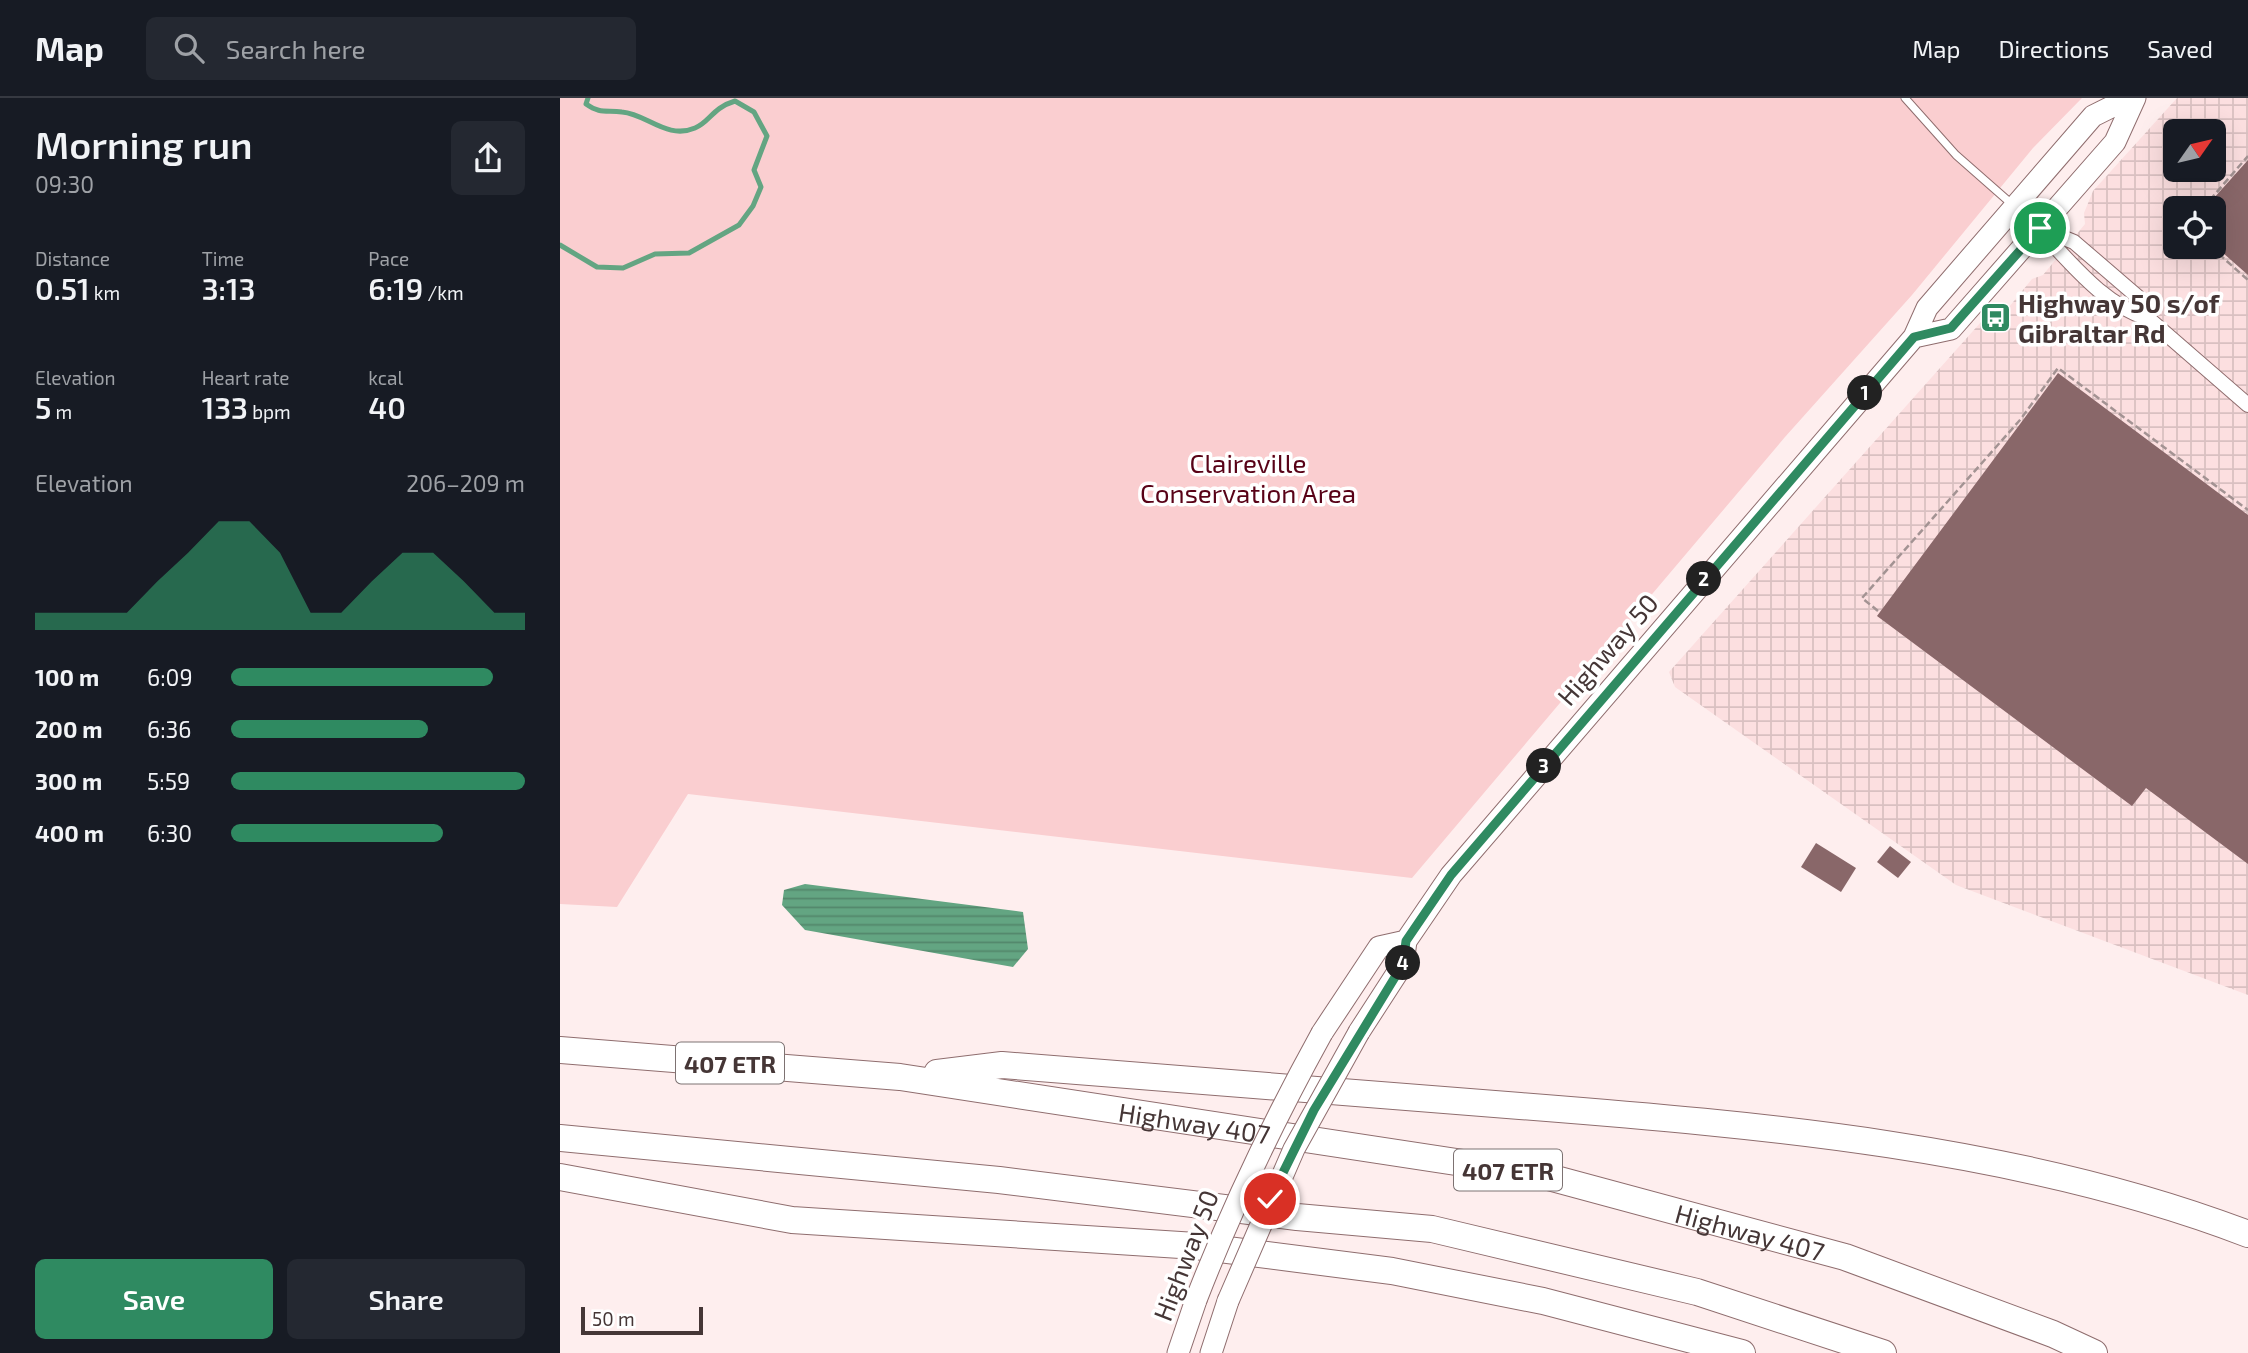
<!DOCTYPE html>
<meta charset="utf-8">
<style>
:root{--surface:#171b24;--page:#242831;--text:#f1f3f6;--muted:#9ea1a6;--line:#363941;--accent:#2f8a61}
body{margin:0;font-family:"Exo 2",sans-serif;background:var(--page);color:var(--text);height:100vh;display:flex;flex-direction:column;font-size:26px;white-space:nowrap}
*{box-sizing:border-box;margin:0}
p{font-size:23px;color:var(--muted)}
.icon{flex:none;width:38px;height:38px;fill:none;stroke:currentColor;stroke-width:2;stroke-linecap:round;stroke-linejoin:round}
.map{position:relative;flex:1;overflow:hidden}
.drawer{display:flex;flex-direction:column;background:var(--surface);width:560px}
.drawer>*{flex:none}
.needle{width:46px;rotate:56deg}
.controls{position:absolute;left:1603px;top:21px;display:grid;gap:14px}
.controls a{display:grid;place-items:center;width:63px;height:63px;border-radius:10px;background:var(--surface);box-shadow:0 7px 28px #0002;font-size:35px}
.scale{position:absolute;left:21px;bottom:18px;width:122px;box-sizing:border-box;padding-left:7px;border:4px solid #453636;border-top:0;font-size:19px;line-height:24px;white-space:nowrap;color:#453636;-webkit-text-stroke:5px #fff;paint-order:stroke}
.pin{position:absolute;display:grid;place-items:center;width:60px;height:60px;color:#fff;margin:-30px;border:4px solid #fff;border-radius:50%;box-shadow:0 2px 7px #0007}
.km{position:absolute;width:35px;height:35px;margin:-18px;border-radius:50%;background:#222;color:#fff;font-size:19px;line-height:35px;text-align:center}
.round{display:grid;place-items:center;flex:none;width:74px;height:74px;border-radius:10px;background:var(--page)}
.summary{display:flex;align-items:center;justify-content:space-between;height:119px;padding:0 35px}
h1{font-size:38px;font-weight:600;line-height:52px}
.stats{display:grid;grid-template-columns:repeat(3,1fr);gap:10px;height:119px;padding:7px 35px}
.stats div{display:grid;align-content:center}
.stats b{font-size:30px;font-weight:600}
.stats small{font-size:19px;font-weight:400}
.stats p{font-size:19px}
.chart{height:196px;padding:14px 35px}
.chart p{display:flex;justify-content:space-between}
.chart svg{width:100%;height:126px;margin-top:7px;fill:var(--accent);opacity:.7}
.cta{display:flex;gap:14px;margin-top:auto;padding:14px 35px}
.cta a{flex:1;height:80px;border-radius:10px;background:var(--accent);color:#fff;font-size:28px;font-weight:600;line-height:80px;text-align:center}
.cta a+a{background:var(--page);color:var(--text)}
ul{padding:0 35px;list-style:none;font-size:23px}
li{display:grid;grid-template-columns:112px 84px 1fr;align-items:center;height:52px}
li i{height:18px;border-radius:9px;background:var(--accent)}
header{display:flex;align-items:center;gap:42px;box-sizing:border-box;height:98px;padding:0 35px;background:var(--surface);border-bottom:2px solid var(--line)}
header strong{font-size:33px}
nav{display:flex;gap:38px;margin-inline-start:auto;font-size:24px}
.search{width:490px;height:63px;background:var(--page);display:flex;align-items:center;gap:18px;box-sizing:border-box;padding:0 24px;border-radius:10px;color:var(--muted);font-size:26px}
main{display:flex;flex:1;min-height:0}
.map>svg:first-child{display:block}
</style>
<header>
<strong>Map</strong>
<div class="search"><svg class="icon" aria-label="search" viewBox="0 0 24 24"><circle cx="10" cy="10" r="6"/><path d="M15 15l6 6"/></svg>Search here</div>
<nav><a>Map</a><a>Directions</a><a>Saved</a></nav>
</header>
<main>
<section class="drawer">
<div class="summary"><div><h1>Morning run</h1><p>09:30</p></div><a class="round"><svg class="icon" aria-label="share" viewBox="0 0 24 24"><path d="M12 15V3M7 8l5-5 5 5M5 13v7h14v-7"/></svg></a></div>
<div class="stats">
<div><p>Distance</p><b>0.51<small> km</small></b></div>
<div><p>Time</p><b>3:13</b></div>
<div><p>Pace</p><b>6:19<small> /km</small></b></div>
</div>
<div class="stats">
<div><p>Elevation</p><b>5<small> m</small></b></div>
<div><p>Heart rate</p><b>133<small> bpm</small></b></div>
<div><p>kcal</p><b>40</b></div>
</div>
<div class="chart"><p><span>Elevation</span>206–209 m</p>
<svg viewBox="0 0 160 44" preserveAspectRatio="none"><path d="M0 44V38L10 38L20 38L30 38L40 27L50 17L60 6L70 6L80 17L90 38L100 38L110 27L120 17L130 17L140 27L150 38L160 38V44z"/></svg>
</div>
<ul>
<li><b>100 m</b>6:09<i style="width:89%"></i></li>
<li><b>200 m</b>6:36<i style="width:67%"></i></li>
<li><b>300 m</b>5:59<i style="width:100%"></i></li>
<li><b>400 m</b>6:30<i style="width:72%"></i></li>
</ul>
<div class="cta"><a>Save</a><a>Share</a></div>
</section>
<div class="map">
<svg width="1688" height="1255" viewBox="0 0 1688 1255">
<defs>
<pattern id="industrial-grid" width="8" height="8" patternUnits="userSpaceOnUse" patternTransform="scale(1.75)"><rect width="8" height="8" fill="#fcdfe0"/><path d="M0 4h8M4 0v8" fill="none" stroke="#d9c0c1"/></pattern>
<pattern id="water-rules" width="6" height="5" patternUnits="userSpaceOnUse" patternTransform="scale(1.75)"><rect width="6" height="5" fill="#63a582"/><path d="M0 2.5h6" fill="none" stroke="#53876b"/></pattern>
</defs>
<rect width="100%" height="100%" fill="#feeeee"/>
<!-- industrial -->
<path fill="url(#industrial-grid)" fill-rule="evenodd" d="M1617 0H1688V897L1396 787 1115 589 1109 574 1421 224 1431 231 1472 181 1483 177 1525 126 1524 115 1533 93ZM1615 33H1654V72H1615ZM1615 110H1654V149H1615Z"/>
<!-- green -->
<path fill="#faced0" d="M0 0H1522L1473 50 1352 197 1225 339 852 780 128 696 57 809 0 806Z"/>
<!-- water -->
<path fill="url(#water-rules)" d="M245 786 463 814 468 851 453 869 245 832 222 807 224 792Z"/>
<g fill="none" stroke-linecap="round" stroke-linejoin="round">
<!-- stream -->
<path stroke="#63a582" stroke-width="5" d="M0 147 37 169 63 170 95 156 129 155 179 127 193 108 201 89 194 72 207 38 194 14 175 3C152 10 150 24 135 30 107 42 87 16 62 14 46 12 40 16 26 6L28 0"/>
</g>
<!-- building -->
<path fill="#896769" d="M1688 62V177L1654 147V110H1645Z
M1498 275 1688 417V766L1586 690 1572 708 1317 518Z
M1256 745 1296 770 1281 794 1241 769Z
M1330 748 1351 764 1338 780 1317 764Z"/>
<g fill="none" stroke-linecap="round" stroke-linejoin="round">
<defs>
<path id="lane" d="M1345 0 1396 57 1454 108"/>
<path id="street" d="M1455 109C1500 147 1531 202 1589 221
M1480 130 1514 144 1578 199 1589 221 1688 307"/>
<path id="secondary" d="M1354 239 1391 231 1555 44 1575 0
M799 934 843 866 846 843 891 777 1354 239 1367 210 1533 18 1569 0
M762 935 819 849 846 843
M618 1255 636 1202
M651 1255 668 1203"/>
<g id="highway">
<path id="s1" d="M0 952 340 979 981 1077 1285 1159 1493 1236 1534 1255"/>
<path d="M377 975 442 967C615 981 788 994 960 1008 1202 1027 1461 1049 1688 1136"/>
<path d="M0 1040 439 1082 737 1119 872 1131 1137 1194 1323 1255"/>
<path d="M0 1079 232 1122 636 1148 832 1173 983 1203 1182 1255"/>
</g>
</defs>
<!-- lane casing -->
<use href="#lane" stroke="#8f6d6e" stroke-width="9"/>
<!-- street casing -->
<use href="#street" stroke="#8f6d6e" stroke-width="16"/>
<!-- secondary casing -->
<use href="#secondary" stroke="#8f6d6e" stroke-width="23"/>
<!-- highway casing -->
<use href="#highway" stroke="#8f6d6e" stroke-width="28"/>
<!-- path -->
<path stroke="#a39393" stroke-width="2.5" stroke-dasharray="7 3.5" stroke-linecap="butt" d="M1643 110 1688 58
M1651 149 1688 182
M1318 513 1302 500 1460 322 1498 270 1688 412"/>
<!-- lane -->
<use href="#lane" stroke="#fff" stroke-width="7"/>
<!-- street -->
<use href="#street" stroke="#fff" stroke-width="14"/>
<!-- secondary -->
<use href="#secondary" stroke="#fff" stroke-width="21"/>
<!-- highway -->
<use href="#highway" stroke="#fff" stroke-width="26"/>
<defs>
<path id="secondary-bridge" d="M636 1202C672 1109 714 1022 762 935
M668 1203 734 1051 799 934"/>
</defs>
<!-- secondary-bridge casing -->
<use href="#secondary-bridge" stroke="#8f6d6e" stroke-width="23" stroke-linecap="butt"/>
<!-- secondary-bridge -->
<use href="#secondary-bridge" stroke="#fff" stroke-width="21"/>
</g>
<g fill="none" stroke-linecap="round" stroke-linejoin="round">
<defs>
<path id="route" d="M710 1101 754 1012 843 866 846 843 891 777 1354 239 1391 230 1480 130"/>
</defs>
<!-- route casing -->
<use href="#route" stroke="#fff" stroke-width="14"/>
<!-- route -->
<use href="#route" stroke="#2f8a61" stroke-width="9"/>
</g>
<!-- icons -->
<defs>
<symbol id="bus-square" viewBox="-11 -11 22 22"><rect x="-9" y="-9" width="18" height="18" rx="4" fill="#2f8a61" stroke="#fff"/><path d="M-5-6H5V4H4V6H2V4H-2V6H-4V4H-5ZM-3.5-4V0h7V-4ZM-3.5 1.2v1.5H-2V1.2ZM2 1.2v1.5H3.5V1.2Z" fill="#fff"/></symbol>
</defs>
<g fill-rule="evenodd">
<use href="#bus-square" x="1418" y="202" width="35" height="35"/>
</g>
<g text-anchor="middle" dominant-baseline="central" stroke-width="7" stroke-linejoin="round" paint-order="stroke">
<!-- shield labels -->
<g fill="#fff" stroke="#7d7272" stroke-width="2">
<rect x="116" y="944.5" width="108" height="41" rx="5"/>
<rect x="894" y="1051.5" width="108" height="41" rx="5"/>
</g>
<g font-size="24" font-weight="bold" fill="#453636">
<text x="170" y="965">407 ETR</text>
<text x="948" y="1072">407 ETR</text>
</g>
<!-- poi labels -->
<g font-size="26" font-weight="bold" fill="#453636" stroke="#fff" text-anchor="start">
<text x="1458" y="204">Highway 50 s/of<tspan x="1458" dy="30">Gibraltar Rd</tspan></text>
</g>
<!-- park labels -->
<g font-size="26" fill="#580217" stroke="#fff">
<text x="688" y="364">Claireville<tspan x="688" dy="30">Conservation Area</tspan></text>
</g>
<!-- street labels -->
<g font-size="26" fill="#453636" stroke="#fff">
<text transform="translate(1047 551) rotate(-49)">Highway 50</text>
<text stroke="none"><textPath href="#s1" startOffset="639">Highway 407</textPath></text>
<text stroke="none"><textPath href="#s1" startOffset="1206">Highway 407</textPath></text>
<text transform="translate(625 1157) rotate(-69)">Highway 50</text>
</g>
</g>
</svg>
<div class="controls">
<a><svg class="needle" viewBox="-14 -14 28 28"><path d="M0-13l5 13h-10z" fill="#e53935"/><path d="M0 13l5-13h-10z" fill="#9ea1a6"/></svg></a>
<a><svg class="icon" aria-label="locate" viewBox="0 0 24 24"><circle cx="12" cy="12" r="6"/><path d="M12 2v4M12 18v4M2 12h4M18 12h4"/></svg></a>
</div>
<div class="scale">50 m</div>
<div class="pin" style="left:1480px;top:130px;background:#1e9e55"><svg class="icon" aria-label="arrive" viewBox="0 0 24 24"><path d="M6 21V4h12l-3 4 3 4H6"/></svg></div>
<div class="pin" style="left:710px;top:1101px;background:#d93025"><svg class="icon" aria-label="check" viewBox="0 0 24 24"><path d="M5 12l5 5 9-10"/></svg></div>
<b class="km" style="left:1305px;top:295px">1</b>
<b class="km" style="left:1144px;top:481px">2</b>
<b class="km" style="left:984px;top:668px">3</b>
<b class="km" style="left:843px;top:865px">4</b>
</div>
</main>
